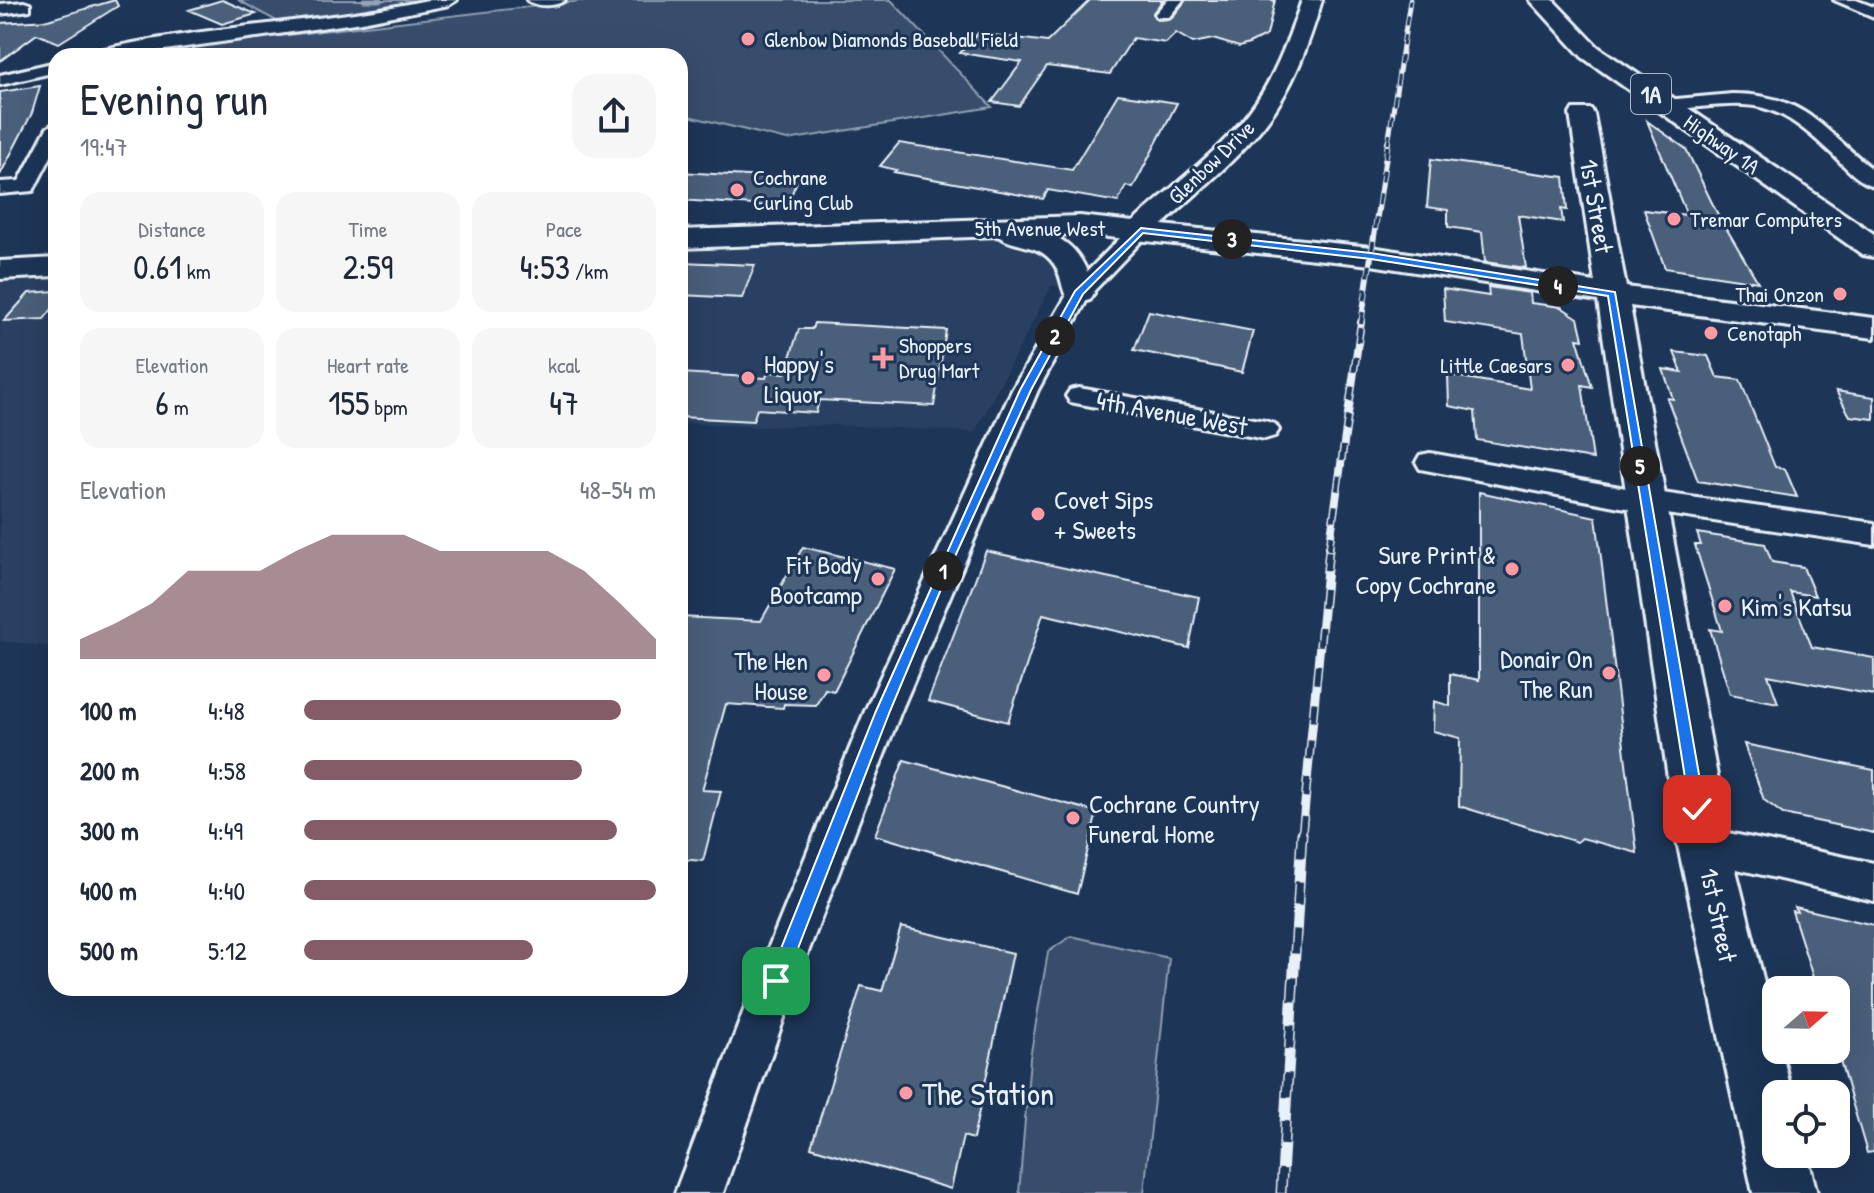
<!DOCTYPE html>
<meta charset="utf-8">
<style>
:root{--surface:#fff;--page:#f6f6f7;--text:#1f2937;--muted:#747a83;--accent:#845c67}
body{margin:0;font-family:"Patrick Hand",sans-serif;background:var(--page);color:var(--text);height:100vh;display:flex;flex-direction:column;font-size:30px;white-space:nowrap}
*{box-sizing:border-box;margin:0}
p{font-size:26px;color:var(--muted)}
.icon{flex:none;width:44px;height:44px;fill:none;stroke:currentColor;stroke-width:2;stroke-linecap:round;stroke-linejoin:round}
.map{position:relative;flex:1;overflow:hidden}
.sheet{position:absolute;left:48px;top:48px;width:640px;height:948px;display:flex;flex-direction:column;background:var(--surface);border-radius:24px;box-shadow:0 8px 32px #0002}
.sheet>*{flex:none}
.needle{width:52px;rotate:70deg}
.tools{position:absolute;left:1762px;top:976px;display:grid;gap:16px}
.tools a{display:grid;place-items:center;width:88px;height:88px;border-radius:16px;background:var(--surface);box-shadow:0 8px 32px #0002;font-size:40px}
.pin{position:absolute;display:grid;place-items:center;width:68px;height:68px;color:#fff;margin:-34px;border-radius:16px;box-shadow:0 4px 12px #0006}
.km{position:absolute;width:40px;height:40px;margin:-20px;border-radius:50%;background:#222;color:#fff;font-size:22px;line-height:40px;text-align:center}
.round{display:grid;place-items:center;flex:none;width:84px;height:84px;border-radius:24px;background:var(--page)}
.head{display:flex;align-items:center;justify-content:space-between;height:136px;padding:0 32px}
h1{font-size:44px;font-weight:600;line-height:60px}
.figures{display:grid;grid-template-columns:repeat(3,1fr);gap:12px;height:136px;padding:8px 32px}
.figures div{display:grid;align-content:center;border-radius:20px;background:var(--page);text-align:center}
.figures b{font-size:34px;font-weight:600}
.figures small{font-size:22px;font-weight:400}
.figures p{font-size:22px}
.chart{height:224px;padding:16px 32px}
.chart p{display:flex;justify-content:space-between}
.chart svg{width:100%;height:144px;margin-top:8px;fill:var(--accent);opacity:.7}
ul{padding:0 32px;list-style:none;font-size:26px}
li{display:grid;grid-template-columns:128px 96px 1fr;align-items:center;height:60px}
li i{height:20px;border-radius:10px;background:var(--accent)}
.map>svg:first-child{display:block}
</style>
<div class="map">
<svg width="1874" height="1193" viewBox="0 0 1874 1193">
<rect width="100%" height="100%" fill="#1d3557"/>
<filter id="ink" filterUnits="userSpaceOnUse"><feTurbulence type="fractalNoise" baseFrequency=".0125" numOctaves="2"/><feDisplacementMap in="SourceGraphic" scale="16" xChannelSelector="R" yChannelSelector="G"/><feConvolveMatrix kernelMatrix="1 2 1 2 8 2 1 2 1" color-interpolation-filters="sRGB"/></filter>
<g filter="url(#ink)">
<!-- built -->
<path fill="#2a4162" d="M937 229 1039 239 1079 293 1052 285 975 432 834 425 762 427 680 423V240Z
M56 266V647L0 641V268Z"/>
<!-- green -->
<path fill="#374d6c" stroke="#909fb2" stroke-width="2" d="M238 0H428L282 24Z
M588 0H891L992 107 787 140 680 114V56H190L194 46Z
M1071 936 1169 958 1144 1193H1019L1030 1058 1048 952Z"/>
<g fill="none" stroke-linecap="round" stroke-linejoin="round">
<!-- stream -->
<path stroke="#95a4b5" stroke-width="5" d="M364 0H381"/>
</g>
<!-- building -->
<path fill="#495e7a" stroke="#e8f1f8" stroke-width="2" d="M115 0 118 6 59 43 37 34 0 61V23L48 20Z
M222 0 256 14 222 24 189 10Z
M1090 0H1163L1152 14 1157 20 1171 19 1186 0H1275L1267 35 1249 44 1239 47 1213 39 1193 43 1176 33 1166 43 1133 38 1110 74 1047 66 1019 106 992 102 1022 62 960 53 978 33 1047 42Z
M40 86 32 113 0 175V92Z
M1118 94 1177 103 1133 188 1126 186 1118 202 1048 190 1043 199 894 172 896 170 880 166 899 143 1072 170Z
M1647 121 1686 149 1716 211 1758 282 1665 268 1644 210 1687 215Z
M1431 159 1564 177 1567 210 1561 209 1563 222 1518 215 1526 268 1485 262 1482 232 1448 227V210L1427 207Z
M680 172 798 179 786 207 680 200Z
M680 262 755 265 742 298 680 295Z
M1488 287 1530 293 1531 303 1561 307 1578 318 1583 339 1577 338 1592 387 1582 385 1593 459 1477 440 1475 411 1449 406 1448 375 1530 389 1523 334 1445 322 1443 289 1489 296Z
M56 291V304L44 319 4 321 29 293Z
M1149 311 1253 331 1242 372 1134 350Z
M814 323 946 330 934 406 819 400 816 413 757 409 753 421 680 417V373L766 378 768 372 785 373 799 329H812Z
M1674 352 1708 356 1717 377 1740 380 1775 467 1785 469 1797 497 1698 481 1667 398 1673 399 1663 369 1682 372Z
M1836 391 1874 397V419L1850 416Z
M1479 492 1596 517 1637 853 1582 838 1577 842 1459 806 1460 738 1433 731 1434 701 1450 706V674L1479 680Z
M1697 533 1765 544 1772 562 1803 567 1815 596 1790 592 1812 647 1874 658V695L1768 675 1778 703 1730 694 1710 629 1722 631 1695 545H1701Z
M803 547 895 569 834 691 825 689 816 705 784 704 783 708 726 704 702 790 721 791 703 861 680 859V617L761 621Z
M986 551 1199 597 1189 648 1043 614 1008 722 928 701Z
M1744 744 1874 770V833L1783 814 1764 800Z
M904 760 1097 812 1077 894 875 835Z
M1795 907 1874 925V1152L1867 1153 1836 1047V990H1817L1792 911 1797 912Z
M901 927 1013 953 973 1139 963 1136 951 1189 811 1147 861 986 882 991Z"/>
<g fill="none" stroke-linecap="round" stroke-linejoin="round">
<defs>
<path id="minor" d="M428 0H457L449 5 362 22 123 56H90L92 52C202 25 317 24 428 0Z
M527 0H565C557 7 535 7 527 0Z
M1167 0H1183L1169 17H1157L1155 14Z
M1834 0H1856L1874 7V17Z
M24 2 30 4V10L0 14V4Z
M56 62V72L0 85V75Z
M1732 94C1806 94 1821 129 1874 170V186C1857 182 1843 164 1830 152 1767 92 1748 104 1666 110L1657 105 1666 100Z
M56 122V147L33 191 0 194V182L19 181 47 128Z
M1141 223 1152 230 1089 296 1038 390 901 711 797 981 723 1193H675L755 981 865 711 1012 390 1071 288 1133 225Z
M1079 388 1265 421 1275 424 1279 430 1275 436 1265 439 1070 402 1066 396 1070 390Z
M1430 453 1620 487 1874 523V545L1620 507 1420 469 1416 462 1420 455Z
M1704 828 1874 863V901L1690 858 1685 846 1690 834Z"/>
<path id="tertiary" d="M1302 0H1322C1309 44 1293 88 1265 124 1235 162 1197 192 1162 225L1371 247 1595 282 1570 114 1573 109H1591L1594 114 1626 287 1874 318V338L1630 306 1730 846 1776 1030V1050H1781L1792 1094H1776V1154H1807L1817 1193H1753L1678 846 1598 301 1371 265 1080 234 1052 235C1077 245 1088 268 1094 293L1090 300 1079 302 1068 300C1061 289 1062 275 1054 264 1040 243 1015 248 998 236L680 248V230L1080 216 1133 222C1174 183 1225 149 1257 101 1277 71 1290 35 1302 0Z
M56 258V276L0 279V261Z"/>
<path id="primary" d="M1530 0H1553L1598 47 1874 234V257L1863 255 1582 57Z"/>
</defs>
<!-- minor casing -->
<use href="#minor" stroke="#e8f1f8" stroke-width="6"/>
<!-- tertiary casing -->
<use href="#tertiary" stroke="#e8f1f8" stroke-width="6"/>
<!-- primary casing -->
<use href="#primary" stroke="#e8f1f8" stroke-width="6"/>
<!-- minor -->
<use href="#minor" fill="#1d3557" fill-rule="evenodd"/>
<!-- tertiary -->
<use href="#tertiary" fill="#1d3557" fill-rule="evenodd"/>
<!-- primary -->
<use href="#primary" fill="#1d3557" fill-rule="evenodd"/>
<defs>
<path id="rail-far4" d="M1388 144 1410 0"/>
<path id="rail-far3" d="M1361 324 1388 142"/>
<path id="rail-far2" d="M1329 550 1361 322"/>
<path id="rail-far1" d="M1302 835 1329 548"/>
<path id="rail" d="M1281 1193 1302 833"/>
</defs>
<!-- rail-far4 casing -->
<use href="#rail-far4" stroke="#e8f1f8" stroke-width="5"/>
<!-- rail-far3 casing -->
<use href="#rail-far3" stroke="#e8f1f8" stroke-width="6"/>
<!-- rail-far2 casing -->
<use href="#rail-far2" stroke="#e8f1f8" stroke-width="8"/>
<!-- rail-far1 casing -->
<use href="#rail-far1" stroke="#e8f1f8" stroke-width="9"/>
<!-- rail casing -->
<use href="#rail" stroke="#e8f1f8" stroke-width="11"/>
<!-- rail-far4 -->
<use href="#rail-far4" stroke="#1d3557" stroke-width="3" stroke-dasharray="10" stroke-linecap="butt"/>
<!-- rail-far3 -->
<use href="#rail-far3" stroke="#1d3557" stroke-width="4" stroke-dasharray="12" stroke-linecap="butt"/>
<!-- rail-far2 -->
<use href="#rail-far2" stroke="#1d3557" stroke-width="5" stroke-dasharray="15" stroke-linecap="butt"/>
<!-- rail-far1 -->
<use href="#rail-far1" stroke="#1d3557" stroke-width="6" stroke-dasharray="19" stroke-linecap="butt"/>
<!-- rail -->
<use href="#rail" stroke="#1d3557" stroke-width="8" stroke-dasharray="24" stroke-linecap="butt"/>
</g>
</g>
<!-- route -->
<path fill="#1a73e8" stroke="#fff" stroke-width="2" d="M1141 228 1371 253 1615 292 1705 809 1703 813H1692L1690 809 1608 296 1371 259 1143 233 1083 294 1031 390 952 563 890 711 783 987 776 989 770 987 768 981 876 711 1020 390 1075 291Z"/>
<!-- markers -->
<g fill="#ff9aa2" stroke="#1d3557" stroke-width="3">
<circle cx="748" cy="39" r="8"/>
<circle cx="737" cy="190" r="8"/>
<circle cx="1674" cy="219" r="8"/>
<circle cx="1840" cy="294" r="8"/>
<circle cx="1711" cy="333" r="8"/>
<path d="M879 346h8v8h8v8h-8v8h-8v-8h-8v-8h8z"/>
<circle cx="1568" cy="365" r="8"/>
<circle cx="748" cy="378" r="8"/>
<circle cx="1038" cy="514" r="8"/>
<circle cx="1512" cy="569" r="8"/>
<circle cx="878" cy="579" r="8"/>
<circle cx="1725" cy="606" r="8"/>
<circle cx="1609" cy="673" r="8"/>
<circle cx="824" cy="675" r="8"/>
<circle cx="1073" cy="818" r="8"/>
<circle cx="906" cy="1093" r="8"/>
</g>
<g text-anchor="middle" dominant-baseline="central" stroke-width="6" stroke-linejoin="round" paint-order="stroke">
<!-- far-poi labels -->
<g font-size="22" fill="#e8f1f8" stroke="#1d3557" text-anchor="start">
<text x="764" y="39">Glenbow Diamonds Baseball Field</text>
<text x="753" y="177">Cochrane<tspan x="753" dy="25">Curling Club</tspan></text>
<text x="1690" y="219">Tremar Computers</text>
<text x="1824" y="294" text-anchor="end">Thai Onzon</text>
<text x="1727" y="333">Cenotaph</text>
<text x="899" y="345">Shoppers<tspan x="899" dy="25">Drug Mart</tspan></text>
<text x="1552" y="365" text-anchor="end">Little Caesars</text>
</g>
<!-- far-street labels -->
<g font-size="22" fill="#e8f1f8" stroke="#1d3557">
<text transform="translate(1722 144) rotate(35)">Highway 1A</text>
<text transform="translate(1211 162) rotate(-44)">Glenbow Drive</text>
<text x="1040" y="228">5th Avenue West</text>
</g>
<!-- shield labels -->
<rect fill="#1d3557" stroke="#abb9c8" stroke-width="2" x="1631" y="74" width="40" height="40" rx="6"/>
<g font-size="24" font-weight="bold" fill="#e8f1f8">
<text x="1651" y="94">1A</text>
</g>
<!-- street labels -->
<g font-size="26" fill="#e8f1f8" stroke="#1d3557">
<text transform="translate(1597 206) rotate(80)">1st Street</text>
<text transform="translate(1172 413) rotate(10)">4th Avenue West</text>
<text transform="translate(1719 915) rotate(78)">1st Street</text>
</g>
<!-- poi labels -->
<g font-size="26" fill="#e8f1f8" stroke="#1d3557" text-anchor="start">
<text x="764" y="363">Happy's<tspan x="764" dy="30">Liquor</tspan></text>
<text x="1054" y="499">Covet Sips<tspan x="1054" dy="30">+ Sweets</tspan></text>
<text x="1496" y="554" text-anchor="end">Sure Print &amp;<tspan x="1496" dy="30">Copy Cochrane</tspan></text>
<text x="862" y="564" text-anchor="end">Fit Body<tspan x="862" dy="30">Bootcamp</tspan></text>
<text x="1741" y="606">Kim's Katsu</text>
<text x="1593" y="658" text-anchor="end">Donair On<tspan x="1593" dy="30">The Run</tspan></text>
<text x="808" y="660" text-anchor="end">The Hen<tspan x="808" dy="30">House</tspan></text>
<text x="1089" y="803">Cochrane Country<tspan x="1089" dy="30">Funeral Home</tspan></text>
</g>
<!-- near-poi labels -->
<g font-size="32" fill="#e8f1f8" stroke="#1d3557" text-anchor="start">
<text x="922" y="1093">The Station</text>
</g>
</g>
</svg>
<div class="tools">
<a><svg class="needle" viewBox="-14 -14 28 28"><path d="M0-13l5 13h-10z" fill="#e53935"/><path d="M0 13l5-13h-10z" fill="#747a83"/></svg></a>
<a><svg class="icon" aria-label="locate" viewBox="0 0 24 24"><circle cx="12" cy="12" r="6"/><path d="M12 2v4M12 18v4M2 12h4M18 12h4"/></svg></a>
</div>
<div class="pin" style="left:776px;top:981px;background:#1e9e55"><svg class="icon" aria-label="arrive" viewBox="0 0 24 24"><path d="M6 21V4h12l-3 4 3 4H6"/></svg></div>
<div class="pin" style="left:1697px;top:809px;background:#d93025"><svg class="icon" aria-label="check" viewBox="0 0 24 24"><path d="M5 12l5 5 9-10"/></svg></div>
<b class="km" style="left:943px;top:571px">1</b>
<b class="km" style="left:1055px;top:336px">2</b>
<b class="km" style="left:1232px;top:239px">3</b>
<b class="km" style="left:1558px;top:286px">4</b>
<b class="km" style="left:1640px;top:466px">5</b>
<section class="sheet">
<div class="head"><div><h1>Evening run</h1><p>19:47</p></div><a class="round"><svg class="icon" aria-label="share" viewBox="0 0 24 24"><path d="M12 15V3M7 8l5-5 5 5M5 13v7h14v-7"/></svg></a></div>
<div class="figures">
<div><p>Distance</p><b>0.61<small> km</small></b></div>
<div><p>Time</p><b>2:59</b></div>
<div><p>Pace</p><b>4:53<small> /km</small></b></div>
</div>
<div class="figures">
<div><p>Elevation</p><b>6<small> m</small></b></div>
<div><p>Heart rate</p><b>155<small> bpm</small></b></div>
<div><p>kcal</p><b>47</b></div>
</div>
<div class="chart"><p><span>Elevation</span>48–54 m</p>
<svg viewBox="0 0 160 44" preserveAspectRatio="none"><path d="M0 44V38L10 33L20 27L30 17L40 17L50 17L60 11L70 6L80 6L90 6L100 11L110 11L120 11L130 11L140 17L150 27L160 38V44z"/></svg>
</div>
<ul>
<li><b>100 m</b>4:48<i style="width:90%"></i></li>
<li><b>200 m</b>4:58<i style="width:79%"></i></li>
<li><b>300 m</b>4:49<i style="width:89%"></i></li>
<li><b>400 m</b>4:40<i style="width:100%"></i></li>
<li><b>500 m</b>5:12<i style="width:65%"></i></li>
</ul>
</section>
</div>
